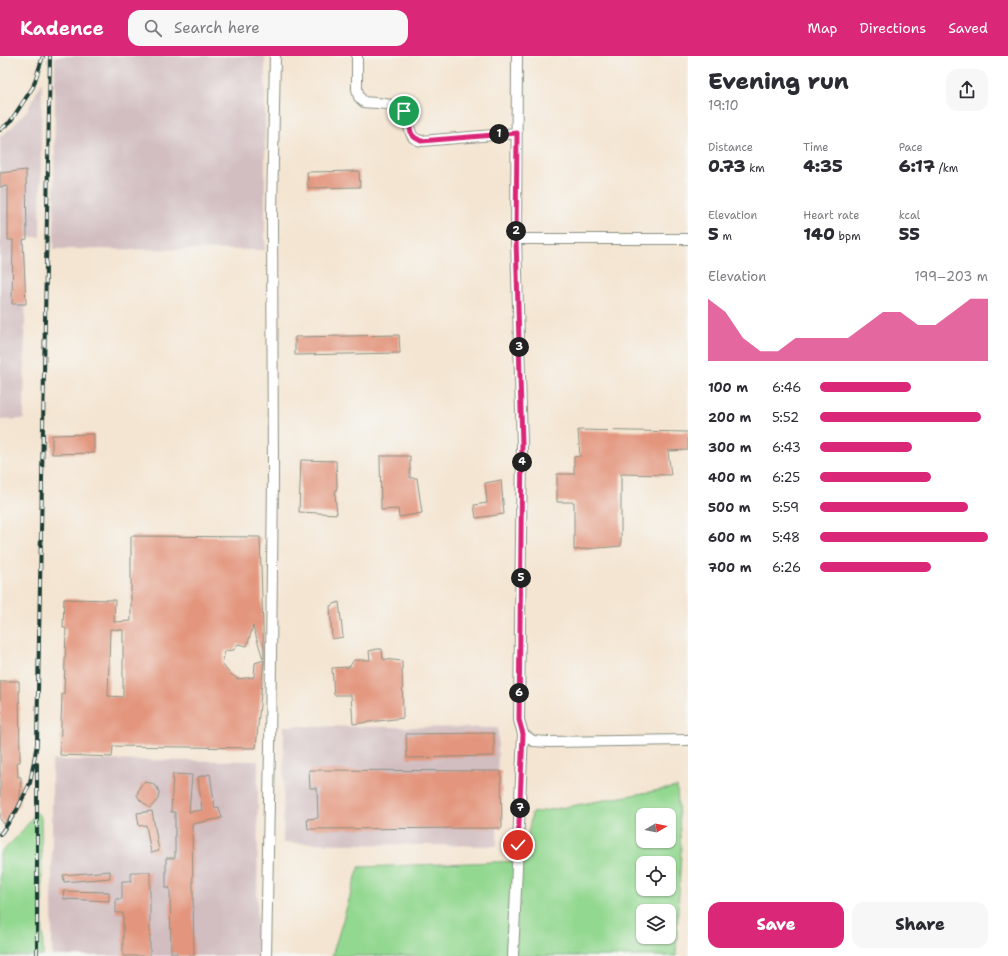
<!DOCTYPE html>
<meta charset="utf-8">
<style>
:root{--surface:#fff;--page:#f7f7f7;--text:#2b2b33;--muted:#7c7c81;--accent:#db2777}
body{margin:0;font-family:"Shantell Sans",sans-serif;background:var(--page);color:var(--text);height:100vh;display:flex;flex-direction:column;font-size:15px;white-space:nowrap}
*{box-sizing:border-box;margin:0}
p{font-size:13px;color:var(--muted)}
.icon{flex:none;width:22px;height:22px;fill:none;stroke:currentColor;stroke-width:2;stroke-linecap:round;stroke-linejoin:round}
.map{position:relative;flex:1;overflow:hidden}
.details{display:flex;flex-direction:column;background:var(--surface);width:320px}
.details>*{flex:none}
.needle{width:26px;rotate:80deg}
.tools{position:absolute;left:636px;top:752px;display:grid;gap:8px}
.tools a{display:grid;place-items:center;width:40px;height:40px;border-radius:8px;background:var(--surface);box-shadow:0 1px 3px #0004;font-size:20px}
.pin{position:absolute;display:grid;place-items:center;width:34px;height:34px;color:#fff;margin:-17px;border:2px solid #fff;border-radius:50%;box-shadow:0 1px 4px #0007}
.km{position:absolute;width:20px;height:20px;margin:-10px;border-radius:50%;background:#222;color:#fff;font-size:11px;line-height:20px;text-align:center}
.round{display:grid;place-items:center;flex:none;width:42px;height:42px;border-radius:12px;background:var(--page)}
.overview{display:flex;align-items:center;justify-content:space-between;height:68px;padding:0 20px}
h1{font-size:22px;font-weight:800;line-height:30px}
.metrics{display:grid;grid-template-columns:repeat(3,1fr);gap:6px;height:68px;padding:4px 20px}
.metrics div{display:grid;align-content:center}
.metrics b{font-size:17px;font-weight:800}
.metrics small{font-size:11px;font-weight:400}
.metrics p{font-size:11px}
.chart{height:112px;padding:8px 20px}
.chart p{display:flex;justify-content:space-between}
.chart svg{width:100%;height:72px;margin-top:4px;fill:var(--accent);opacity:.7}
.primary-button{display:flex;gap:8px;margin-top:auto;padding:8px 20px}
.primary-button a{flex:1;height:46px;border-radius:12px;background:var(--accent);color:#fff;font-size:16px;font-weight:800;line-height:46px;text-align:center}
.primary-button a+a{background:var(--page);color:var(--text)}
ul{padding:0 20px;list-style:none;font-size:13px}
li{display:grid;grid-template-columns:64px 48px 1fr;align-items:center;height:30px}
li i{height:10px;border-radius:5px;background:var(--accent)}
header{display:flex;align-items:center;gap:24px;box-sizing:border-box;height:56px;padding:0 20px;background:var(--accent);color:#fff}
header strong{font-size:19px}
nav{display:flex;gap:22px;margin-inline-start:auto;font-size:14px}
.search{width:280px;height:36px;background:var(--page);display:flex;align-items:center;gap:10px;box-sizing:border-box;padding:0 14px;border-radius:12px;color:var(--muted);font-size:15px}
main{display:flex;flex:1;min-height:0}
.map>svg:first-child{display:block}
</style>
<header>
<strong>Kadence</strong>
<div class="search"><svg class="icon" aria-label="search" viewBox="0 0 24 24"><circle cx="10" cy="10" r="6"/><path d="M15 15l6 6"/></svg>Search here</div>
<nav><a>Map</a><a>Directions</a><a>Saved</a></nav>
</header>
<main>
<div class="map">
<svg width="688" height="900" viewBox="0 0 688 900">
<rect width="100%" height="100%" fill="#f6f6f2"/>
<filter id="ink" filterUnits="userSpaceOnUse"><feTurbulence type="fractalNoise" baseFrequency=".025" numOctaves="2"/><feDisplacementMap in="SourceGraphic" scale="8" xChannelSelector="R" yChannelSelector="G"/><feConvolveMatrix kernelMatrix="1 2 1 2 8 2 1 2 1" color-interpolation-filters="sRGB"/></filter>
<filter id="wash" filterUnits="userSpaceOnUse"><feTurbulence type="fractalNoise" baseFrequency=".012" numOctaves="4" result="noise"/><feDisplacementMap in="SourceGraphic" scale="16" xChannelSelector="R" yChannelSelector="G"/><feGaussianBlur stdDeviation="0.9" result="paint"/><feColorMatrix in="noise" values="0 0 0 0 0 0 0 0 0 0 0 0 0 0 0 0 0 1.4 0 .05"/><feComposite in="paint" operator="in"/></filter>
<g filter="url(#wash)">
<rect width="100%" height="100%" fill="#f4e5d2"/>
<!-- industrial -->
<path fill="#d2bec1" d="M55 0H265V194L54 193Z
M42 26 40 181H26L24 363 0 364V81L12 71 28 53Z
M284 670 498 672 497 790 283 787Z
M52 704 258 705 257 900H52Z"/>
<!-- green -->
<path fill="#93d890" stroke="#598a62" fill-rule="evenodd" d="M677 731 681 794 676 900H332L359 811 523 805 532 757ZM643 759H669V785H643ZM643 807H669V833H643ZM643 855H669V881H643Z
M36 756 41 761 43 900H0V797C14 785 26 772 36 756Z"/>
<g id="blocks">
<!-- building -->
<path fill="#e3957d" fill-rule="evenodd" d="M26 114 27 183 23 184 26 248H12L13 184H8V130L0 131V117Z
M359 115 360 131 308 132 307 116Z
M399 279 400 297 295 299V281Z
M578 374 688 376V394L668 395 671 419 621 418V490L574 494V446H557V418H574V401L580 400Z
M94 378V397L52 398V379Z
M380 400H410V422H417L422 457 399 461 398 453 381 454Z
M301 404 336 405 337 431 335 438 337 458 299 456Z
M501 424 504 458 476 462 474 449 487 447 485 427Z
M131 480 260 481 264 603H263L253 570 247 590 238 588 234 594 225 595 222 608 229 617 238 623 254 621 255 607 264 604 256 692 113 690 112 701 60 699 62 638H64L66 572H63L64 543 115 544 114 566 131 565ZM110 573 123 574V641L108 640Z
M339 546 343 581 332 583 330 550Z
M377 593H382L383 603 402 605 403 662 353 668 351 639H334L332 612 349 611 354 604H370L369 595Z
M0 625H19L20 706H17L18 721H21L20 743V748L4 768 0 763Z
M494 677V700L407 702 406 678Z
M309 714 501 715 502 772 308 773 307 763 318 762 317 732H310Z
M173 718 192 719 189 756 202 754 198 721 210 718 215 752 219 751 222 762 192 768 194 900H177V897H171L170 832H166V802H175V756H171Z
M145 726 151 727 157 731 159 736 158 743 150 752 140 744 137 739 140 730Z
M152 755 159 795 151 797 146 769 139 770 137 757Z
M110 815V822L64 826 63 819Z
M131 816H150V900H123V857H116V843H122V825H131Z
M63 835 109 836V845L64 843Z"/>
</g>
</g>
<g filter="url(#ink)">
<use href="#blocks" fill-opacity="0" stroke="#8a9183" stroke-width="1"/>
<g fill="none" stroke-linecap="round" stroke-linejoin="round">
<defs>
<path id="minor" d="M357 0V33L359 41 364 46C372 47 391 47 398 51 411 59 406 71 413 81 415 83 418 84 421 85L517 77
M517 0 516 183H688
M516 183 522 388 519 664 523 678 533 685 549 686 688 684
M266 900 270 691 273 423 272 156 275 0
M513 900 523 678"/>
</defs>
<!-- minor casing -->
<use href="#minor" stroke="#8a9183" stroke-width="12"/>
<!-- minor -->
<use href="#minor" stroke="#fff" stroke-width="10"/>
<defs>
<path id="rail" d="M0 74 10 66 33 31 43 0
M0 778 2 776 17 754 30 727 37 688 50 0
M37 900V708"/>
</defs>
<!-- rail casing -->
<use href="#rail" stroke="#1f3d34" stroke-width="4"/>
<!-- rail -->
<use href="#rail" stroke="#f6f6f2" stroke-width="2.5" stroke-dasharray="8" stroke-linecap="butt"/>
</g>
</g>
<g fill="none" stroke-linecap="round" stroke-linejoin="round" filter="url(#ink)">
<defs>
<path id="route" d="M404 55C405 58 407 61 408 64 412 76 408 79 421 85L517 77 516 183 522 388 519 664 523 678 518 789"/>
</defs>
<!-- route casing -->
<use href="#route" stroke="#fff" stroke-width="8"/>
<!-- route -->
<use href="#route" stroke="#db2777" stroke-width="5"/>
</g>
</svg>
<div class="tools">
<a><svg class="needle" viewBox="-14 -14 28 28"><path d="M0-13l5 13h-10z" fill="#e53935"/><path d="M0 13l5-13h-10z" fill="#7c7c81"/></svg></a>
<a><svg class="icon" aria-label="locate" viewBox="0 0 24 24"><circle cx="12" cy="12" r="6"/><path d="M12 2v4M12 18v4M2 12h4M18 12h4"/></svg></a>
<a><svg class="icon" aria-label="layers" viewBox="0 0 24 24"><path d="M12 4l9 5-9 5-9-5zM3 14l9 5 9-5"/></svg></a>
</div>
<div class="pin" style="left:404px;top:55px;background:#1e9e55"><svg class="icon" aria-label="arrive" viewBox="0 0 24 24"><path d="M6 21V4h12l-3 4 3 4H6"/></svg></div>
<div class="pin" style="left:518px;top:789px;background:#d93025"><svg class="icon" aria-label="check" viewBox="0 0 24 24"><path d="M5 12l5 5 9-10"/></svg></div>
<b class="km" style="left:499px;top:78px">1</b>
<b class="km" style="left:516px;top:175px">2</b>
<b class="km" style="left:519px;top:291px">3</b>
<b class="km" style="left:522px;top:406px">4</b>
<b class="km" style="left:521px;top:522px">5</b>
<b class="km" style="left:519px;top:637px">6</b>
<b class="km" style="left:520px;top:752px">7</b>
</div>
<section class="details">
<div class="overview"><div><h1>Evening run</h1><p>19:10</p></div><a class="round"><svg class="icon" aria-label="share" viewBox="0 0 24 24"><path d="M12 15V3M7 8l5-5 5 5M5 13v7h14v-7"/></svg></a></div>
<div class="metrics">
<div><p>Distance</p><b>0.73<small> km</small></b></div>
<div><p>Time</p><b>4:35</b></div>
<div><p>Pace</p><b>6:17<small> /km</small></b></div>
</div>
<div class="metrics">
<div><p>Elevation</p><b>5<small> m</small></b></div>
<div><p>Heart rate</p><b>140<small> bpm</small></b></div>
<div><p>kcal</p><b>55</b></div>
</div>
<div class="chart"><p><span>Elevation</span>199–203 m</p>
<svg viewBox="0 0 160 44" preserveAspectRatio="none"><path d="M0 44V6L10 14L20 30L30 38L40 38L50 30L60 30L70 30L80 30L90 22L100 14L110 14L120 22L130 22L140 14L150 6L160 6V44z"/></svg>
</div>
<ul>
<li><b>100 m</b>6:46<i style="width:54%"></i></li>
<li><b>200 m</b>5:52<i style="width:96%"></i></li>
<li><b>300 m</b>6:43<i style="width:55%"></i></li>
<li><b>400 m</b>6:25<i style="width:66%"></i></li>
<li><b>500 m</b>5:59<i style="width:88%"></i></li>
<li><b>600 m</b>5:48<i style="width:100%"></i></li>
<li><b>700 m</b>6:26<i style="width:66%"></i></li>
</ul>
<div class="primary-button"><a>Save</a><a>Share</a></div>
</section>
</main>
